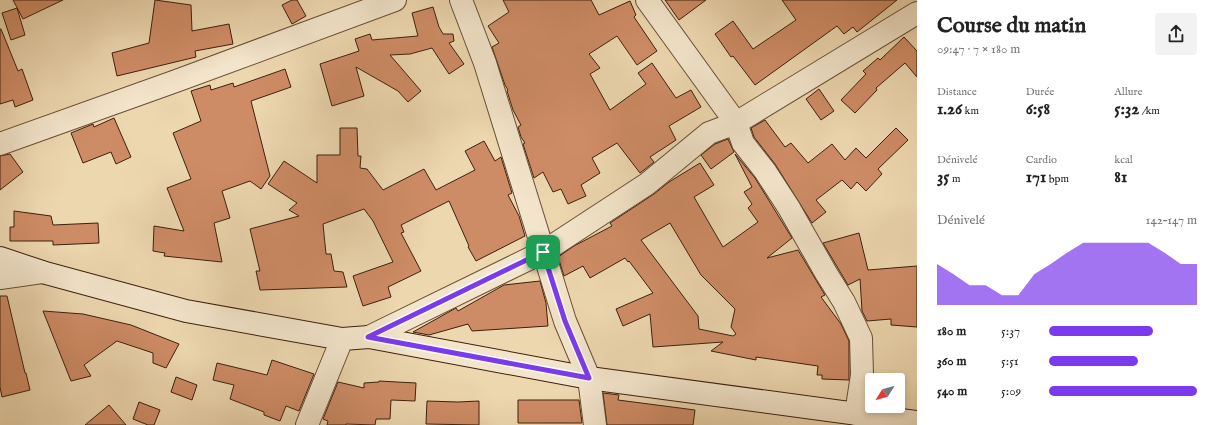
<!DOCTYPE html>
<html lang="fr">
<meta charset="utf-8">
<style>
:root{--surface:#fff;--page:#f2f2f2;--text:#222;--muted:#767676;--accent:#7c3aed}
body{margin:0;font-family:"IM FELL English",serif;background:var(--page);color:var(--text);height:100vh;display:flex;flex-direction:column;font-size:15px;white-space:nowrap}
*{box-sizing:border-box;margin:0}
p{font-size:13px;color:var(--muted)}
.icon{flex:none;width:22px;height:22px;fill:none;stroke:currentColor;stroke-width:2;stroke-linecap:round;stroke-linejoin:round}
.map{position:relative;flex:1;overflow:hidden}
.details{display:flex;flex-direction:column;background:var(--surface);width:300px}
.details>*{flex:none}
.needle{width:26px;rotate:233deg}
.controls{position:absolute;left:865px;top:373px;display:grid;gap:8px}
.controls a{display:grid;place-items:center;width:40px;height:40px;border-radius:4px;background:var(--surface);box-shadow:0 2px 6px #0003;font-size:20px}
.pin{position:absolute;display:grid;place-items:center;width:34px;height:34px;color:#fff;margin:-17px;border-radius:8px;box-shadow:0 2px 6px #0006}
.round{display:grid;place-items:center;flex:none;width:42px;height:42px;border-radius:4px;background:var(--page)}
.headline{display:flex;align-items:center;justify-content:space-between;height:68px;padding:0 20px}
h1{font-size:22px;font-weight:700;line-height:30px}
.stats{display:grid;grid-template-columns:repeat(3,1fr);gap:6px;height:68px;padding:4px 20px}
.stats div{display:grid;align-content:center}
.stats b{font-size:17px;font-weight:700}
.stats small{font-size:11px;font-weight:400}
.stats p{font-size:11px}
.chart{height:112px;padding:8px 20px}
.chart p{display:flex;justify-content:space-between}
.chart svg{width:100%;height:72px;margin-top:4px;fill:var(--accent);opacity:.7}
ul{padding:0 20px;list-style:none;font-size:13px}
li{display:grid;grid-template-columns:64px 48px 1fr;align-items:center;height:30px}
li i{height:10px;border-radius:5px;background:var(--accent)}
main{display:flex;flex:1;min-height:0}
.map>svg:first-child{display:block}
</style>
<main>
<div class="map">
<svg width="917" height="425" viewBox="0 0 917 425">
<rect width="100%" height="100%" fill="#edd7af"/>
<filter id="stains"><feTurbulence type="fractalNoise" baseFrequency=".005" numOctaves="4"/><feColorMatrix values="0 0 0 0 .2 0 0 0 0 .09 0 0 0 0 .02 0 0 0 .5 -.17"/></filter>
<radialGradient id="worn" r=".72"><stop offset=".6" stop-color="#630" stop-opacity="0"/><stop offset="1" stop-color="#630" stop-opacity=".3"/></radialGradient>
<!-- building -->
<path fill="#ce8c66" stroke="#3d200d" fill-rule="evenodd" d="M13 0H63L23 19Z
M155 0 191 5 192 31 229 24 233 44 195 51 196 57 117 76 112 53 149 43Z
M292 0H297L306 16 292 24 282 5Z
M503 0H591L599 15 630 1 636 15 634 17 657 51 637 65 617 36 589 54 600 68 590 74 610 110 646 84 638 73 652 63 676 98 691 90 701 107 669 126 676 140 650 157 654 162 640 173 617 143 592 158 600 173 581 185 586 196 568 204 561 189 553 192 543 172 534 178 523 144 525 143 521 137 518 127 521 125 513 110 507 91 508 90 505 85 492 47 499 43 488 26 509 12Z
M665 0H706L679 20Z
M782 0H897L857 32 853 27 844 34 837 26 755 85 733 56 731 57 715 34 733 21 753 49 796 20Z
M433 7 439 27 443 34H453L454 41 449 43 464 64 449 74 432 48 410 54 390 55 421 91 408 102 398 91 356 67 364 96 332 106 320 64 359 51 355 39 370 34 372 40 418 36 412 13Z
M17 8 25 35 11 40 2 13Z
M0 29H1L18 71 22 69 33 100 15 107 13 100 0 104Z
M904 37 917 51V77L905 63 876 88 877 90 855 113 841 100 866 74 863 71 878 58 880 60Z
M285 69 291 87 251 101 270 176 261 189 250 181 222 191 230 218 214 223 222 262 164 256 165 253 153 251 154 226 184 231 167 188 191 179 173 133 201 121 191 91 210 85 211 90 233 83 234 87Z
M819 89 834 111 821 120 806 99Z
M114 118 131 157 116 164 111 152 83 163 71 133 93 124 94 127Z
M765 120 785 147 791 143 808 163 832 144 845 160 856 148 866 158 896 128 908 140 878 169 882 174 866 191 857 182 851 189 842 180 816 200 826 212 812 223 775 164 754 137 751 128Z
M340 128H357L358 156H361L360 168 367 169 383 190 424 169 436 190 475 170 465 151 484 141 495 161 501 157 512 193 508 195 519 216 525 236 476 261 468 247 469 246 449 201 401 225 404 232 401 233 421 271 388 287 391 297 363 306 353 276 393 262 373 221 364 209 323 224 326 254H331L334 271 343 272 347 287 260 290 256 271H260L250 229 299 216 289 210 297 203 268 184 284 161 317 183V155H340Z
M728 139 734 152 711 169 701 155 715 144Z
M10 154 23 172 0 190V156Z
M735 154 755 178 792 238 767 258 798 250 825 295 821 297 841 324 849 341V380L822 379V375H817L818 366 756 357V360L711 351 723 342 653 347 650 314 623 326 616 309 653 293 629 261 628 262 625 258 590 278 583 266 564 276 558 257 574 246 612 226 610 223 654 194 669 182 700 163 714 185 694 197 723 247 758 222 748 208 752 204 744 192 752 187ZM670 223 701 275 735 309 731 327 736 334 733 336 699 329 698 316 641 240Z
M14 211 51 216 53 225 98 223 99 243 53 245V241H10V227H14Z
M859 233 868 270 917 266V327L891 325V319L867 321 862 311 860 279 848 285 823 243Z
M540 281 546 303 548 326 472 331 468 324 429 335 413 332 456 308 458 311 504 285Z
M0 296H7L25 373H26L30 390 2 397 0 387Z
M43 311 83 314 131 325 179 344 166 368 153 363V353L117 341 84 365 91 376 71 381Z
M272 360 314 374 299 411 286 406 280 421 264 415V412L230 399 234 385 213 380 217 363 267 375Z
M176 377 197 385 192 400 171 392Z
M379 381 416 383 415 401 391 400 390 419H376L375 425 346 424V425H327L328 421 323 419 338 382 364 388V383L379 382Z
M603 393 619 395 618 400 695 410 693 425H607Z
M518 400H579L582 423H518Z
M427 401 458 402 479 401V425L426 424Z
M139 402 160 410 154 425H148L133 419Z
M109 405 126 425H85Z"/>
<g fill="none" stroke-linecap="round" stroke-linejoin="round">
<defs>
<path id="minor" d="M461 0 485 63 565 321 589 378 595 425
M647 0 736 123 743 143 765 171 789 208 826 273 844 302 861 338 862 375 856 414
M0 144 176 81 395 0
M0 278 42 272
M369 337 543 252 647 184 709 133 736 123 917 13
M307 425 342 339"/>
<path id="secondary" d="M0 258 42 272 186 311 342 339 369 337 589 378 917 422"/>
</defs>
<!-- minor casing -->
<use href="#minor" stroke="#694e36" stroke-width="24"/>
<!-- secondary casing -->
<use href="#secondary" stroke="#3d200d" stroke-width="24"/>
<!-- minor -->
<use href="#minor" stroke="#f3e5cb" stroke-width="22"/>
<!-- secondary -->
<use href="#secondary" stroke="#f3e5cb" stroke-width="22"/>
</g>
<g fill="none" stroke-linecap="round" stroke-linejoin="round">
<defs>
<path id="route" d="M543 252 565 321 589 378 368 337Z"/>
</defs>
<!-- route casing -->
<use href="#route" stroke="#fff" stroke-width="8"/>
<!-- route -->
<use href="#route" stroke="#7c3aed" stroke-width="5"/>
</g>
<rect width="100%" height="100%" filter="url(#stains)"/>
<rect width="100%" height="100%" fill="url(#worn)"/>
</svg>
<div class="controls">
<a><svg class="needle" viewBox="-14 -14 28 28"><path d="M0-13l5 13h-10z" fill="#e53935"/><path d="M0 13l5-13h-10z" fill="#767676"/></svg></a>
</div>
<div class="pin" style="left:543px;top:252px;background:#1e9e55"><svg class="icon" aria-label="arrive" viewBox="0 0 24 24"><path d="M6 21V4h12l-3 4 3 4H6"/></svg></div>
</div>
<section class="details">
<div class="headline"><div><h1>Course du matin</h1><p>09:47 · 7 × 180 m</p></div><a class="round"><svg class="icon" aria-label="share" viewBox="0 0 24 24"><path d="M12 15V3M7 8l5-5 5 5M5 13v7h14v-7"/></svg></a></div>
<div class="stats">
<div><p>Distance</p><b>1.26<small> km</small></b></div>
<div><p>Durée</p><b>6:58</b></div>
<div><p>Allure</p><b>5:32<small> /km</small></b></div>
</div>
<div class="stats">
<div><p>Dénivelé</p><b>35<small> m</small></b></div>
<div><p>Cardio</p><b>171<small> bpm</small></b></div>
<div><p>kcal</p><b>81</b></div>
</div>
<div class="chart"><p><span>Dénivelé</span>142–147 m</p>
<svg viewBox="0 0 160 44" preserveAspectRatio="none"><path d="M0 44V19L10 25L20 32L30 32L40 38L50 38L60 25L70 19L80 12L90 6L100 6L110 6L120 6L130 6L140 12L150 19L160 19V44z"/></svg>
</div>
<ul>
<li><b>180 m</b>5:37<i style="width:70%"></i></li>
<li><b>360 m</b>5:51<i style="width:60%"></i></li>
<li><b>540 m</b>5:09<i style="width:100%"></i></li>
</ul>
</section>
</main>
